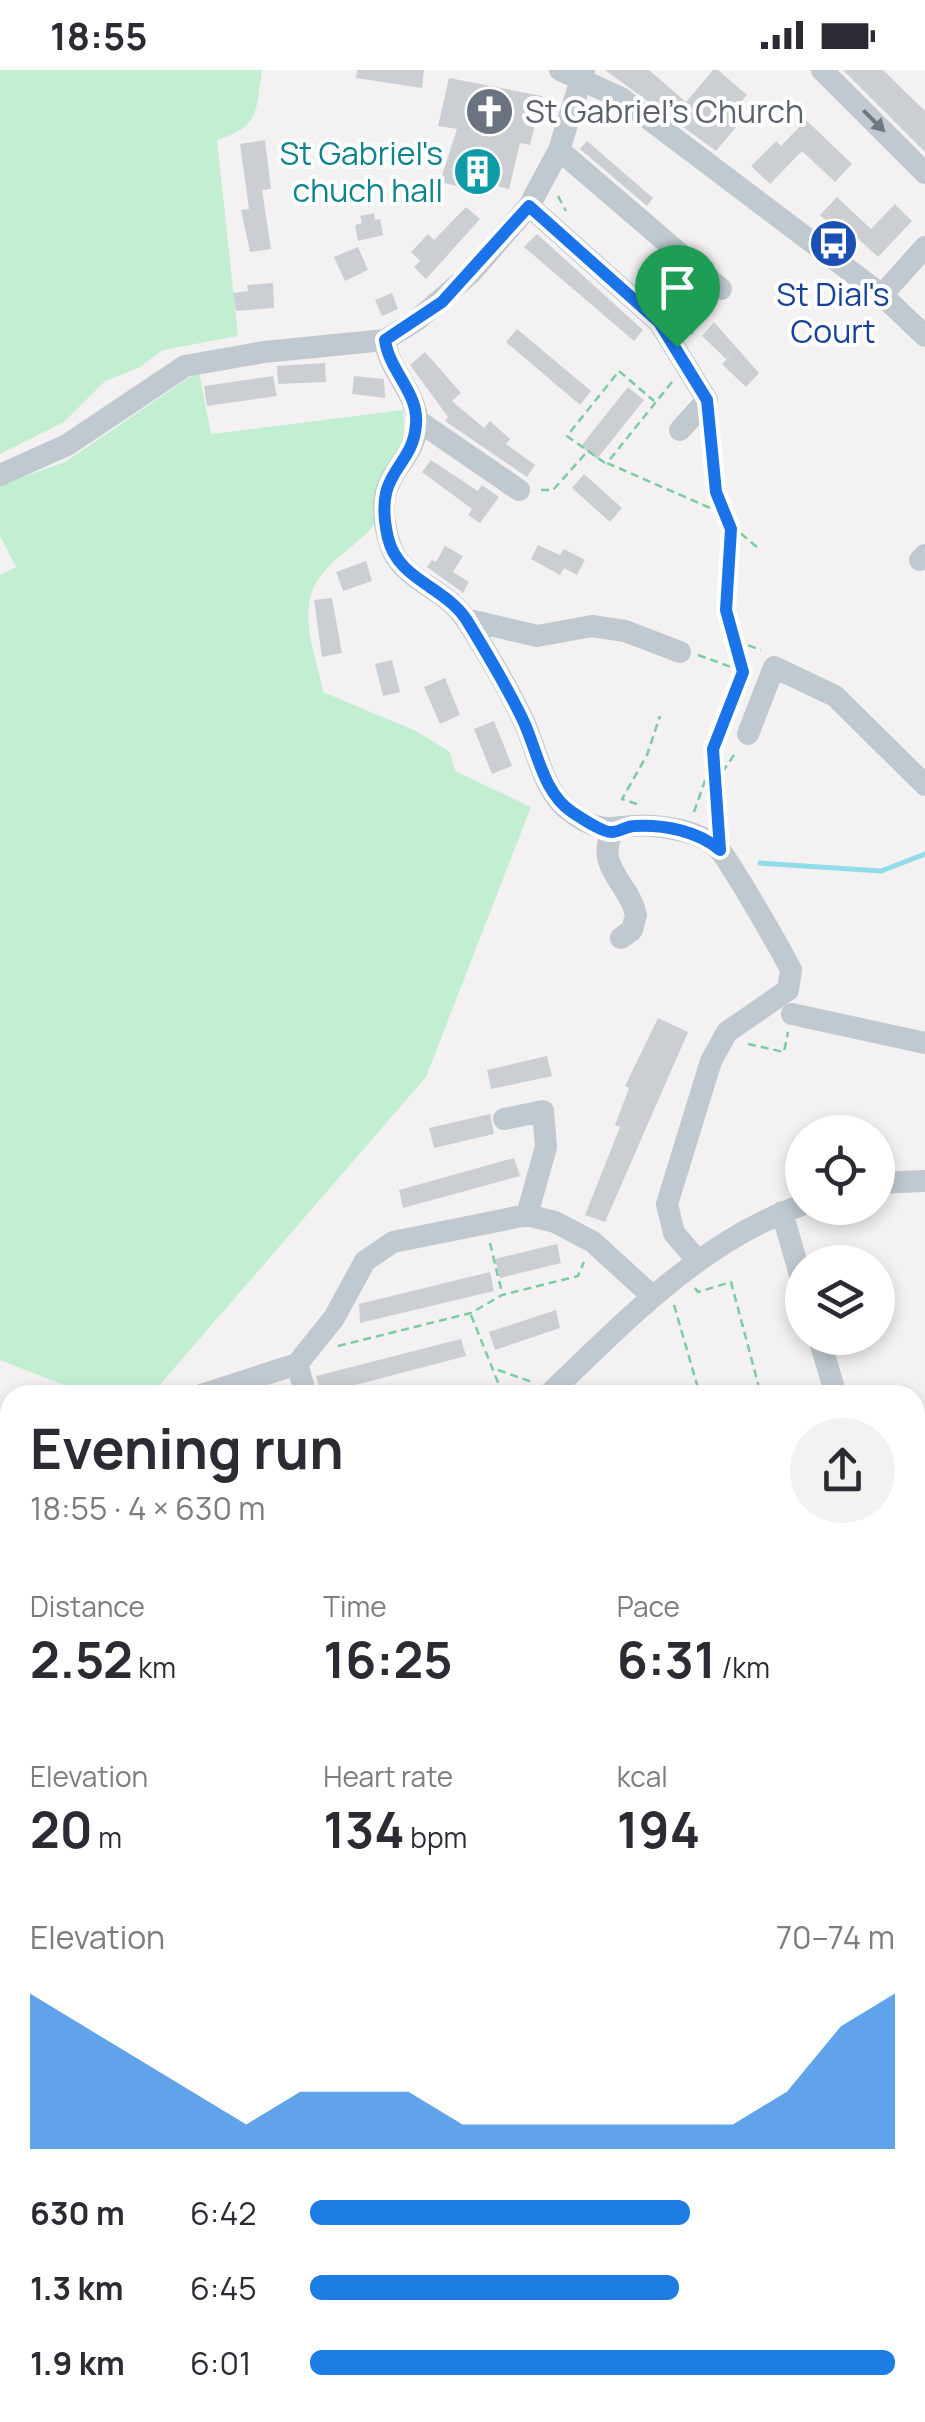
<!DOCTYPE html>
<meta charset="utf-8">
<style>
:root{--surface:#fff;--page:#f2f2f3;--text:#2b2b33;--muted:#7c7c81;--accent:#1d7de2}
body{margin:0;font-family:Manrope,sans-serif;background:var(--page);color:var(--text);height:100vh;display:flex;flex-direction:column;font-size:38px;white-space:nowrap}
*{box-sizing:border-box;margin:0}
p{font-size:32px;color:var(--muted)}
.icon{flex:none;width:55px;height:55px;fill:none;stroke:currentColor;stroke-width:2;stroke-linecap:round;stroke-linejoin:round}
.map{position:relative;flex:1;overflow:hidden}
.panel{position:absolute;left:0px;top:1315px;width:925px;height:1038px;display:flex;flex-direction:column;background:var(--surface);border-radius:30px 30px 0 0;box-shadow:0 5px 15px #0003}
.panel>*{flex:none}
.fabs{position:absolute;left:785px;top:1045px;display:grid;gap:20px}
.fabs a{display:grid;place-items:center;width:110px;height:110px;border-radius:50%;background:var(--surface);box-shadow:0 5px 15px #0003;font-size:50px}
.pin{position:absolute;display:grid;place-items:center;width:85px;height:85px;color:#fff;margin:-102px -42px;border-radius:50% 50% 50% 0;rotate:-45deg;box-shadow:0 0 10px #0007}
.pin .icon{rotate:45deg}
.round{display:grid;place-items:center;flex:none;width:105px;height:105px;border-radius:52px;background:var(--page)}
.overview{display:flex;align-items:center;justify-content:space-between;height:170px;padding:0 30px}
h1{font-size:55px;font-weight:700;line-height:75px}
.metrics{display:grid;grid-template-columns:repeat(3,1fr);gap:15px;height:170px;padding:10px 30px}
.metrics div{display:grid;align-content:center}
.metrics b{font-size:50px;font-weight:700}
.metrics small{font-size:28px;font-weight:400}
.metrics p{font-size:28px}
.chart{height:280px;padding:20px 30px}
.chart p{display:flex;justify-content:space-between}
.chart svg{width:100%;height:180px;margin-top:10px;fill:var(--accent);opacity:.7}
ul{padding:0 30px;list-style:none;font-size:32px}
li{display:grid;grid-template-columns:160px 120px 1fr;align-items:center;height:75px}
li i{height:25px;border-radius:12px;background:var(--accent)}
.status{display:flex;justify-content:space-between;align-items:center;height:70px;padding:0 50px;background:var(--surface);direction:ltr}
.status svg{height:28px;fill:currentColor}
.map>svg:first-child{display:block}
</style>
<div class="status"><b>18:55</b><svg viewBox="0 0 49 12"><path d="M0 12V9h3v3zM5 12V6h3v6zM10 12V3h3v9zM15 12V0h3v12zM26 1h20v11H26zM47 4h2v5h-2z"/></svg></div>
<div class="map">
<svg width="925" height="2352" viewBox="0 0 925 2352">
<rect width="100%" height="100%" fill="#f4f1f2"/>
<!-- green -->
<path fill="#c2efd1" d="M0 0H262C256 40 260 57 217 70L238 266 163 280 140 297 104 312 64 352 0 384Z
M199 301 211 364 403 340C409 364 391 431 376 452 357 479 318 493 310 529 303 558 318 594 323 622L416 661 450 682 455 701 531 737 426 1007 151 1325H89L0 1290V505L16 497 0 466V415L65 392Z
M915 1994 925 2002V2220L915 2221Z
M334 2342H461L476 2348 475 2352H328Z"/>
<g fill="none" stroke-linecap="round" stroke-linejoin="round">
<!-- stream -->
<path stroke="#90dceb" stroke-width="5" d="M760 793 881 801 925 784
M915 2276 923 2274
M402 2342 421 2352
M337 2352 348 2348 359 2352
M376 2352 396 2342
M792 2352 805 2342"/>
</g>
<!-- building -->
<path fill="#cbcfd4" d="M357 0H424L422 18 356 8Z
M605 0H649L686 32 713 0H718L747 25 736 38 746 45 716 81Z
M843 0H883L925 41V82Z
M449 8 542 26 530 75 520 73 509 119 480 112 478 121 440 112 457 59 438 56Z
M806 50 852 94 835 112 802 81 770 114 751 96 776 71 781 76Z
M265 70 271 119 262 120 271 179 250 182 241 140 249 139 240 74Z
M587 71 653 128 647 136 580 79Z
M837 127 871 159 895 134 912 151 878 187 852 163 846 169 820 145Z
M466 137 480 149 426 209 414 197 420 191 411 182 428 164 434 170Z
M374 143 375 150 380 149 383 165 358 171 355 155 362 153 360 146Z
M537 164 643 260 634 271 524 177Z
M358 177 368 200 345 211 334 187Z
M273 213 274 238 236 241 233 223 248 221 247 215Z
M392 223 398 239 382 246 375 230Z
M714 252 759 303 746 317 722 294 734 281 726 289 702 266Z
M517 259 591 321 580 335 506 272Z
M425 282 461 323 452 331 484 358 490 351 510 369 506 374 535 395 527 407 445 351 448 347 410 295Z
M325 293 326 312 278 314 277 296Z
M273 306 277 326 207 336 204 316Z
M354 306 384 309 385 328 352 324Z
M628 317 644 330 597 389 581 376Z
M431 390 478 421 482 415 499 427 480 453 468 445 472 439 422 402Z
M584 404 622 438 610 452 572 418Z
M538 475 560 485 564 479 585 490 577 505 564 498 560 505 531 489Z
M445 476 463 486 453 502 469 512 463 523 427 497 432 490 436 492Z
M366 491 372 511 343 521 336 502Z
M332 528 342 583 322 587 314 530Z
M392 590 400 622 383 626 375 594Z
M445 608 460 645 440 654 424 617Z
M494 651 512 696 492 704 474 659Z
M658 948 688 962 605 1152 585 1145 620 1057 615 1055 629 1018 625 1016Z
M547 986 552 1006 491 1019 487 1000Z
M490 1044 494 1064 434 1078 429 1058Z
M514 1088 520 1106 403 1138 399 1120Z
M557 1174 561 1193 500 1208 495 1189Z
M490 1202 494 1221 360 1253 359 1234Z
M556 1240 560 1258 495 1280 489 1262Z
M461 1269 466 1286 321 1324 316 1306Z"/>
<g fill="none" stroke-linecap="round" stroke-linejoin="round">
<!-- path -->
<path stroke="#7acda0" stroke-width="2.5" stroke-dasharray="8 5" stroke-linecap="butt" d="M558 126 566 141
M676 239 695 260
M691 264 701 247 703 230
M672 312 607 393 724 444
M605 393 567 366 619 301 654 331
M541 420H553L586 383
M731 455 758 478
M736 571 761 580
M698 585 742 601
M713 681 718 752
M715 713 736 682
M637 734 622 729 647 685 660 646
M694 742 743 602 726 540 731 459 716 422 710 359
M748 974 784 982 788 962
M490 1173 502 1223
M695 1218 698 1222 731 1212 760 1321 745 1325
M674 1235 700 1325
M471 1245 503 1325
M338 1276 471 1243 502 1225 578 1206 584 1192
M498 1300 532 1312
M915 1459H925
M0 1764 10 1752
M0 1963 10 1949
M0 2102 10 2087
M0 2221 10 2205
M0 2226 10 2233
M0 2305 10 2311
M79 2342 110 2352
M428 2342 429 2352
M734 2342 735 2352
M527 2352 529 2342
M807 2352 823 2342"/>
<!-- minor -->
<path stroke="#c0c9d0" stroke-width="22" d="M560 0 621 28 882 225 925 266
M822 0 925 103
M559 80 721 219
M529 136 659 252 707 330 680 360
M882 225 925 177
M385 270C388 301 418 323 417 354 414 401 367 401 390 474 401 511 444 517 464 547 481 572 512 625 524 652 537 680 543 720 568 740 608 771 614 752 653 756 674 758 700 762 717 777 727 786 783 883 791 900L788 920 727 962 711 991 667 1134 674 1163 697 1190
M417 350 519 420
M0 405 67 375 185 296 264 282 385 270 417 250 471 203 529 136 559 80 584 0
M920 490 925 485
M465 549 537 566 592 556 625 561 680 582
M748 664 774 597 835 626 925 715
M612 763C595 797 630 814 636 845L632 860 621 868
M792 944 925 973
M504 1049 543 1041 546 1077 527 1145
M878 1113 925 1111
M782 1142 802 1212
M819 1268 836 1325
M297 1294 306 1325
M201 1325 297 1294 334 1248 365 1191 393 1172 527 1145 555 1152 593 1172 652 1226
M548 1325C626 1251 699 1172 802 1135
M0 1392 10 1397
M915 1400 925 1397
M0 1448 10 1438
M915 1600 925 1631
M0 1633 3 1630 10 1635
M915 1716 925 1710
M915 1893 925 1884
M0 1912 10 1897
M915 1914 925 1919
M0 2022 10 2028
M915 2095 925 2084
M915 2230 925 2229
M915 2304 925 2310
M257 2342 264 2352
M635 2352 649 2342"/>
</g>
<!-- one-way arrows -->
<defs><path id="oneway-solid" d="M-6-.8H1V-3.2L6.5 0L1 3.2V.8H-6Z" transform="scale(2.5)"/></defs>
<use fill="#6d7881" href="#oneway-solid" transform="translate(874 51) rotate(45)"/>
<g fill="none" stroke-linecap="round" stroke-linejoin="round">
<defs>
<path id="route" d="M529 136 659 252 707 330 716 422 731 459 726 540 743 602 713 679 720 780C698 761 663 754 634 756 627 756 619 762 612 762 603 763 580 747 572 742 542 722 537 678 522 648 506 615 485 580 466 549 444 516 398 510 388 468 372 398 413 401 416 354 419 323 389 301 385 270L442 232Z"/>
</defs>
<!-- route casing -->
<use href="#route" stroke="#fff" stroke-width="20"/>
<!-- route -->
<use href="#route" stroke="#1a73e8" stroke-width="12"/>
</g>
<!-- icons -->
<defs>
<symbol id="church-disc" viewBox="-11 -11 22 22"><circle r="9.5" fill="#6b7280" stroke="#fff"/><path d="M-1.2-6h2.4v3.5h3.3v2.4h-3.3V6h-2.4V-.1h-3.3v-2.4h3.3Z" fill="#fff"/></symbol>
<symbol id="building-disc" viewBox="-11 -11 22 22"><circle r="9.5" fill="#0f9aa8" stroke="#fff"/><path d="M-4-6H4V6H1V3H-1V6H-4ZM-2.5-4.3h1.7v1.8h-1.7ZM.8-4.3h1.7v1.8H.8ZM-2.5-1h1.7V.8h-1.7ZM.8-1h1.7V.8H.8Z" fill="#fff"/></symbol>
<symbol id="bus-disc" viewBox="-11 -11 22 22"><circle r="9.5" fill="#1a4fb4" stroke="#fff"/><path d="M-5-6H5V4H4V6H2V4H-2V6H-4V4H-5ZM-3.5-4V0h7V-4ZM-3.5 1.2v1.5H-2V1.2ZM2 1.2v1.5H3.5V1.2Z" fill="#fff"/></symbol>
</defs>
<g fill-rule="evenodd">
<use href="#church-disc" x="462" y="14" width="55" height="55"/>
<use href="#building-disc" x="450" y="74" width="55" height="55"/>
<use href="#bus-disc" x="806" y="146" width="55" height="55"/>
</g>
<g text-anchor="middle" dominant-baseline="central" stroke-width="8" stroke-linejoin="round" paint-order="stroke">
<!-- worship labels -->
<g font-size="32" fill="#5b616d" stroke="#fff" text-anchor="start">
<text x="525" y="41">St Gabriel's Church</text>
</g>
<!-- culture labels -->
<g font-size="32" fill="#0d838f" stroke="#fff" text-anchor="end">
<text x="443" y="83">St Gabriel's<tspan x="443" dy="37">chuch hall</tspan></text>
</g>
<!-- transit labels -->
<g font-size="32" fill="#164399" stroke="#fff">
<text x="833" y="224">St Dial's<tspan x="833" dy="37">Court</tspan></text>
</g>
</g>
</svg>
<div class="fabs">
<a><svg class="icon" aria-label="locate" viewBox="0 0 24 24"><circle cx="12" cy="12" r="6"/><path d="M12 2v4M12 18v4M2 12h4M18 12h4"/></svg></a>
<a><svg class="icon" aria-label="layers" viewBox="0 0 24 24"><path d="M12 4l9 5-9 5-9-5zM3 14l9 5 9-5"/></svg></a>
</div>
<div class="pin" style="left:677px;top:277px;background:#1e9e55"><svg class="icon" aria-label="arrive" viewBox="0 0 24 24"><path d="M6 21V4h12l-3 4 3 4H6"/></svg></div>
<section class="panel">
<div class="overview"><div><h1>Evening run</h1><p>18:55 · 4 × 630 m</p></div><a class="round"><svg class="icon" aria-label="share" viewBox="0 0 24 24"><path d="M12 15V3M7 8l5-5 5 5M5 13v7h14v-7"/></svg></a></div>
<div class="metrics">
<div><p>Distance</p><b>2.52<small> km</small></b></div>
<div><p>Time</p><b>16:25</b></div>
<div><p>Pace</p><b>6:31<small> /km</small></b></div>
</div>
<div class="metrics">
<div><p>Elevation</p><b>20<small> m</small></b></div>
<div><p>Heart rate</p><b>134<small> bpm</small></b></div>
<div><p>kcal</p><b>194</b></div>
</div>
<div class="chart"><p><span>Elevation</span>70–74 m</p>
<svg viewBox="0 0 160 44" preserveAspectRatio="none"><path d="M0 44V6L10 14L20 22L30 30L40 38L50 30L60 30L70 30L80 38L90 38L100 38L110 38L120 38L130 38L140 30L150 14L160 6V44z"/></svg>
</div>
<ul>
<li><b>630 m</b>6:42<i style="width:65%"></i></li>
<li><b>1.3 km</b>6:45<i style="width:63%"></i></li>
<li><b>1.9 km</b>6:01<i style="width:100%"></i></li>
</ul>
</section>
</div>
